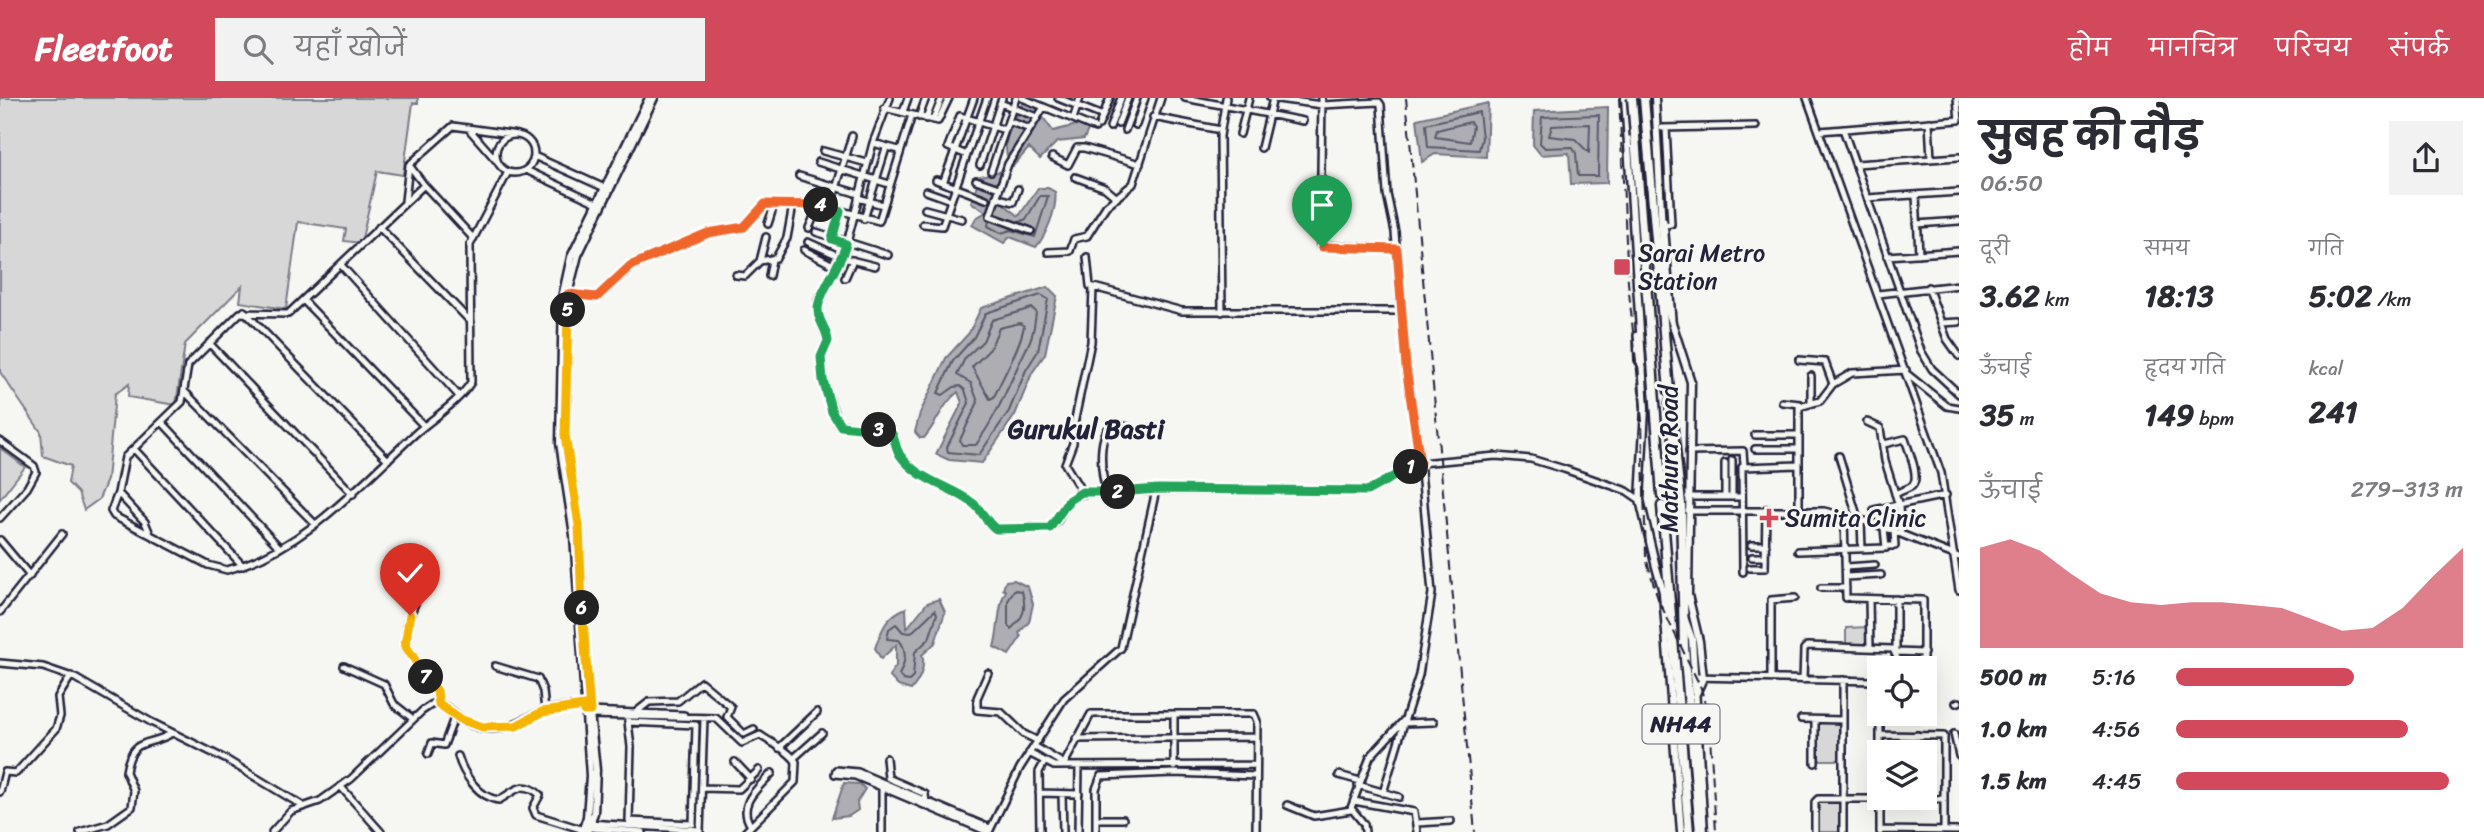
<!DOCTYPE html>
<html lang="hi">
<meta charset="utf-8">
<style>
:root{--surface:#fff;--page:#f2f2f3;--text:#2b2b33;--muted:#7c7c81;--accent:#d1495b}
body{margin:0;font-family:Sriracha,"Playpen Sans Deva",sans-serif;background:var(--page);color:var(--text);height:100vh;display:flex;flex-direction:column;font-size:26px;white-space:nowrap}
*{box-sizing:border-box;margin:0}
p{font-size:23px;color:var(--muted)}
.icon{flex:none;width:38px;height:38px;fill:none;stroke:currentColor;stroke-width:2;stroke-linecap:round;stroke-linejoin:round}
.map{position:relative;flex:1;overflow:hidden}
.details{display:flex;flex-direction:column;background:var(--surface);width:525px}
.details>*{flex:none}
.tools{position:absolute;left:1867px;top:558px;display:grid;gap:14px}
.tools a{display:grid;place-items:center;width:70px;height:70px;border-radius:0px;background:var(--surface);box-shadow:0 7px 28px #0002;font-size:35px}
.pin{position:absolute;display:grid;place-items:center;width:60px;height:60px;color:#fff;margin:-72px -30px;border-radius:50% 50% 50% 0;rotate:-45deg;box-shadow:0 0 7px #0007}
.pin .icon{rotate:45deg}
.km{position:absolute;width:35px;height:35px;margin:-18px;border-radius:50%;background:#222;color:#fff;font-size:19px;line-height:35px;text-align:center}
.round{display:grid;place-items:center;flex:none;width:74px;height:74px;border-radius:0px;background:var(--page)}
.summary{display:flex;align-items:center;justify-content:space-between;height:119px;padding:0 21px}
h1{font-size:38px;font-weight:700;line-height:52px}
.figures{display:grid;grid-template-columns:repeat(3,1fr);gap:10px;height:119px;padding:7px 21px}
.figures div{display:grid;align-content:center}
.figures b{font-size:30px;font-weight:700}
.figures small{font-size:19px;font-weight:400}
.figures p{font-size:19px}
.chart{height:196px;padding:14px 21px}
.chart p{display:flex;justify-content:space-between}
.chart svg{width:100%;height:126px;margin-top:7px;fill:var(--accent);opacity:.7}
ul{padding:0 21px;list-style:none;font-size:23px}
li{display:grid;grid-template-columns:112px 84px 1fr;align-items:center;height:52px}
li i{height:18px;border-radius:9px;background:var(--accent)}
header{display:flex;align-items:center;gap:42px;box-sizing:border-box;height:98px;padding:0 35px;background:var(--accent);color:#fff}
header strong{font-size:33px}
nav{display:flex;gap:38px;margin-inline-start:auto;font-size:24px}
.search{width:490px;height:63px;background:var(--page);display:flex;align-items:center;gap:18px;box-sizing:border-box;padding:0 24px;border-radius:0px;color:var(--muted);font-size:26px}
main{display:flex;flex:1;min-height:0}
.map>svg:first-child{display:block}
</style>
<header>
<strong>Fleetfoot</strong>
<div class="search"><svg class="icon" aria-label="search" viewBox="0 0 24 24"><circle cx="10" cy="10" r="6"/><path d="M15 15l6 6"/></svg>यहाँ खोजें</div>
<nav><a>होम</a><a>मानचित्र</a><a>परिचय</a><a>संपर्क</a></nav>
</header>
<main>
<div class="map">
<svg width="1959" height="734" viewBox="0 0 1959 734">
<rect width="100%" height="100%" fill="#f6f6f2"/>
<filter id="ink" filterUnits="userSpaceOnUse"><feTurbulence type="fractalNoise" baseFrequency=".0143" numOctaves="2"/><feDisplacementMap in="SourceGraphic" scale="14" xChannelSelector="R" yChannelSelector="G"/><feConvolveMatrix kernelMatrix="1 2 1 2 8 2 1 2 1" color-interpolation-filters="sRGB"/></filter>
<g filter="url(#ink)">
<!-- green -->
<path fill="#d7d7d7" stroke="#7c7c89" stroke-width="2" d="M0 0H418V5H413L403 77 377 73 361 145 344 143 346 131 298 124 286 211 240 204 242 188 185 246 176 307 128 299 129 286 115 296 107 382 99 401 84 412 78 395 68 385 71 368 43 358 41 334 0 274Z
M0 350 25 369 0 401Z
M1868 529 1867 548H1846V530Z
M1819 623H1841L1842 662H1819Z
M1817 703H1841V734H1817Z"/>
<!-- water -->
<path fill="#adadb3" stroke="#757583" stroke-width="2" d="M1025 0H1034L1037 11 1053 33 1092 23 1084 41 1057 44 1040 61 1029 50 1013 68C995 49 1016 20 1025 0Z
M1488 5 1486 59 1435 56 1422 64 1417 21Z
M1608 9 1607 85 1571 86 1569 55 1541 57 1533 47 1534 13Z
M1002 73 995 99 1019 118 1038 90H1048L1055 94C1058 109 1046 138 1036 149L1010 139 1004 145 972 127 976 120 986 114 971 104 980 78Z
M1048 189 1057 198 1045 256 1032 275 1015 317 982 365 949 362 936 356 962 305 958 294C943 305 937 325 924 340H920L915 334 920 315 946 260 969 235 981 210Z
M1014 482 1028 489 1033 506 1029 524 1019 535 1021 539 1009 557 994 549C999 532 998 505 1006 493L1003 491 1006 483Z
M939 501 945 514 935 545 922 557C926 569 919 583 911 592L898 588 889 578 896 568V547L881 561 875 550C882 531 886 518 906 510L907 530 927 505Z
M844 685 860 686 865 691 857 704 858 712 849 718 832 720Z"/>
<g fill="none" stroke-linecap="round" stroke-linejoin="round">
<!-- shore -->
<path stroke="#5a5a6b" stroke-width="2" d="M1479 14 1482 40 1479 52 1428 49 1426 26Z
M1599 17 1598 78H1578L1576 55 1572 49 1545 50 1540 45 1542 19Z
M1470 24 1473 28 1470 44 1435 39 1437 32Z
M1590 26 1589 55 1575 41 1549 38 1552 28Z
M989 122 988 128 1001 135 1011 132 1035 139 1048 98H1040L1026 121 1020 124
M1041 197 1048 201 1038 253 1026 272 1009 313 979 357 948 354 947 349 969 305 965 292 960 288 954 289 943 297 938 295 953 263 974 239 986 215Z
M1032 210 1036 214C1033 244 1028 245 1017 270 1004 299 994 321 976 347H962L960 342 978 304 971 285 957 277 965 260 983 243 992 222Z
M1020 225 1024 228C1020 250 1003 278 994 299L990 301 972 269 990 251 999 230Z
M1014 492 1022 493C1027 511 1024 519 1011 531L1008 527V503Z
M935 512 937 516 929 541 915 554 913 579 909 583 903 582 899 577C905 566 908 552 899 542L887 541 889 531 896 526 903 534 911 535Z"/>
<defs>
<path id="minor" d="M890 0 873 45 843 160 818 203V215L828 243 821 259 823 282 838 326 892 336C895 342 896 351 900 357 919 384 950 387 974 406 983 414 987 425 996 431L1050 430C1061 423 1061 412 1069 403 1081 389 1135 394 1155 393
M1022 0 1095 30
M1058 0 1103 18
M1185 0 1303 23
M1270 0 1322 7 1379 4 1381 7 1387 96 1395 134 1406 269 1419 351 1432 495 1419 577 1405 621 1370 659 1351 710 1364 726 1365 734
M1322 0 1320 147 1397 151
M1807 0 1941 375 1959 492
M1957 0 1959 22
M1000 5 1037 19
M884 10 938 23 949 0
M903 14 908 0
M919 19 926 0
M1153 19 1221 32
M926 21 934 0
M1073 21 1080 0
M933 22 942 0
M1008 23 1030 31
M1929 24 1931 61
M1935 24 1959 22
M1118 26 1128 0
M1099 27 1110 0
M1136 27 1145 0
M1110 29 1121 0
M468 30 496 62
M1662 30 1756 28
M1843 31 1921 253 1932 271 1959 296
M1125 32 1137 0
M1820 33 1931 24
M1240 36 1249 0
M496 56a19 19 0 1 1 38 0a19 19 0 1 1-38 0Z
M873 45 899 52
M1261 50 1273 0
M823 53 867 65
M967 57 948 49 960 18 1005 32
M534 58 607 91
M1052 59 1068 67 1077 50H1084L1140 66
M818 64 889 86
M1856 66 1959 59
M980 67 1002 0
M526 72 599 106
M991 73 1016 0
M799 78 859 96
M1075 79 1105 90 1117 100
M936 82 986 101
M976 82 999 90
M943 85 974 0
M424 87 288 216 240 215 188 267 182 304 125 359 118 395 111 413 114 418 208 467 227 472C304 452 359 387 416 335 433 320 459 304 471 284L470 147 508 74
M926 93 951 102
M1916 97 1919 156
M996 99 1013 104 1018 91
M858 100 883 107
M1867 100 1959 94
M405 103 409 67
M830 110 852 38
M925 111 962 121
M864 121 886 50
M1664 123 1672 221
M768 126 774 107
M923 126 942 128 987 0
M1917 126 1959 123
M1665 127 1671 126 1666 30
M379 129 471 224
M809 130 819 107
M1031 133 990 118 1008 66 1044 9
M816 134 888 157
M473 140 424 87 409 67 453 28 518 37
M832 140 840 113
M808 144 843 160 875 168
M804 152 839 170
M1048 154 1070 153 1074 141 1087 138 1106 108 1133 86 1161 0
M1887 158 1959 153
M1087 159 1090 188 1182 213H1402
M760 163 766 139
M341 167 458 297
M736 177 745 178 760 163 776 160 787 140 793 107
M769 178 772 162
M845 180 853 162
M1928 189 1947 241 1959 258
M568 196 597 199 630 168 708 135 744 129 766 106H816L879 123 912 17
M1878 196 1959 187
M304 203 424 328
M244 213 388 362
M1222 214 1220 38 1226 0
M1941 225 1959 224
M1637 237 1638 262 1643 270
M209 245 353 396
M1799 262 1825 264 1833 286 1820 303 1799 309V411
M1907 276 1947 308 1959 310
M1833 286 1852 275 1906 272
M185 294 315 426
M1782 304 1800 306
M1811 305V278
M162 324 279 449
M1867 324 1880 330 1885 363 1899 408 1901 436
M1755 337H1799
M0 343 34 368 36 374 27 390 0 420
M1884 346 1905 341C1908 351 1921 380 1912 388 1908 391 1900 393 1895 396
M134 351 243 468
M1755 351H1799
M1689 354 1743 353 1744 367
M1839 358 1858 421
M1732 362V399
M1725 365V399
M1082 394 1065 366 1073 345 1074 326 1091 244 1093 190
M118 395 145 424 150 436
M1107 395C1101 377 1097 341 1111 327L1128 329
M1688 399H1742
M1874 412 1946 397
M1688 413H1824L1873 425 1959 459
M1844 417 1846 500
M1861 422 1862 451
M0 442 30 478
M1751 447H1766
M1887 448H1895L1894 433
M1798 453 1886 450 1884 430
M1752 459H1765
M1846 469 1875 467
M1750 470H1765L1766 411
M1743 474 1742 369 1799 367
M1846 479 1881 477
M1821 490H1846
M1869 501 1870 550
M416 503 408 522 405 547 437 593 439 606
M0 514 62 436
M1896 552V501
M1897 554 1924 555
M0 565 43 569 75 580 151 624 227 662 303 708
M344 568 384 586 394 606 413 621
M495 568 538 581 543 593 545 613
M988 575 977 600V612L1001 614 1024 636 1038 643
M1694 579 1875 583 1879 585 1880 593
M1771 581V502L1795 500
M1803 582 1804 551 1807 548 1893 551 1898 562H1923V502L1850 500
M1956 605 1959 604
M589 613 684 617
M627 615 631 649 629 723 693 726 696 627 628 624
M635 615 649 604 678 603 701 584 731 609 727 619 744 636 754 631
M1174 616V669
M1880 616V654
M589 617 716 620 742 645 760 637C771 645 790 653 796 664L795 684 745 734
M1801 621 1843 622
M1403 625 1434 624
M1954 636 1959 658
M1880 637 1944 638V732
M1076 641 1257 639
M1034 648 1064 666
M779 650 817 614
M1917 654V637
M1029 655 1054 668 1256 667
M428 656 432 645 444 647 455 617
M458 658C463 676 479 700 499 702 515 693 523 681 540 697L533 710 536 717 584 732
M794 660 822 635
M886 660 888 680 925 696 926 704
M735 664 751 681
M1815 665V622
M1064 666 1091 616H1254L1257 623 1256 734
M835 676 836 672 858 674 990 730
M835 676 855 678 988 734
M1339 677 1360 683
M1358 687 1399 699
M341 689 381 734
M702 690 739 691 759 672
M0 694 5 674 16 675 56 631 60 618 58 599 71 578
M1039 695 1079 696
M1383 695 1404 625
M1062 696 1063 734
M1354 703 1414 714 1417 734
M1287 707 1314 718 1351 712
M1096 721H1123
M588 725 700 732
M1417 725 1451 723
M751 728C736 706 758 690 772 675
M590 730 643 734
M1880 732 1959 733
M80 734 108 726 132 709 134 693 126 674C132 636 149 650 172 635
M272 734 291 713 320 703 351 681 422 613 434 605C451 606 460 625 477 629 506 635 516 624 540 614 553 609 570 610 584 608
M700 734 704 620
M882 734V691
M989 734 1020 670 1064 601 1121 550 1156 392 1367 393 1420 365 1496 358 1531 361 1564 371 1627 393 1640 402
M1040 734 1039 674 1044 665
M1078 734 1079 668
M1096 734V691L1101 678 1174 675 1256 678
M1815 734V704L1818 701H1944
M1843 734V582
M1880 734V700"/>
<path id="major" d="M1625 0 1645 310 1640 402 1656 469 1663 494 1670 501
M1655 0 1666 206 1691 284 1688 497 1699 543 1703 580 1695 598
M1663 495 1681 734
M1684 519 1692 541 1704 734
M582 734 587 719 590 678 574 437 560 345 563 195 571 159 649 0
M587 734 594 715 596 672 584 557 579 427 565 344 568 196 578 157 654 0"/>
<path id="highway" d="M1647 37 1669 293
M1635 38 1662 397
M1670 305 1681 406 1684 549 1700 734
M1662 408 1689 734"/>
</defs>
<!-- minor casing -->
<use href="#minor" stroke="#22223b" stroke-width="10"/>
<!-- major casing -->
<use href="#major" stroke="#22223b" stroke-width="11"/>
<!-- highway casing -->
<use href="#highway" stroke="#22223b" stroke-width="13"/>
<!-- minor -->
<use href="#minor" stroke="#f6f6f2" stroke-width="5"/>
<!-- major -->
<use href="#major" stroke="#f6f6f2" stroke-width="6"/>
<!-- highway -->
<use href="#highway" stroke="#f6f6f2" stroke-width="8"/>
<!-- rail -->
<path stroke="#22223b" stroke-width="2" stroke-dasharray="10 5" stroke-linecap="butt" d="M1406 0 1475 734
M1619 0 1628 184 1642 323 1646 460 1658 501 1701 590 1709 622 1716 734"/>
<defs>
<path id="highway-bridge" d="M1632 0 1635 38
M1644 0 1647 37"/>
</defs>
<!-- highway-bridge casing -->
<use href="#highway-bridge" stroke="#22223b" stroke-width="13" stroke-linecap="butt"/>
<!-- highway-bridge -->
<use href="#highway-bridge" stroke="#f6f6f2" stroke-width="8"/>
</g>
</g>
<g fill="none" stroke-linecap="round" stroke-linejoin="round" filter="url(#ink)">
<defs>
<path id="split-1" d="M1322 149 1397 151 1406 269 1420 365 1411 369"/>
<path id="split-2" d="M1118 394 1158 391 1367 393 1411 369"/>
<path id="split-3" d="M879 332 892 336C895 342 896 351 900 357 919 384 950 387 974 406 983 414 987 425 996 431L1050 430 1069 402 1082 394H1118"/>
<path id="split-4" d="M821 107 840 113 832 141 846 146C841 167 817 197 818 212 818 223 827 231 828 243L821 259 823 282 832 314 841 328 879 332"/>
<path id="split-5" d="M568 212V196L597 199 630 168 708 135 744 129 765 106 821 107"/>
<path id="split-6" d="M568 212 565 337 579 427 582 510"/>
<path id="split-7" d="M426 579 437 593 439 606 462 622 483 629 516 628 542 614 584 608V613H590L582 510"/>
<path id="split-8" d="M410 517 405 547 426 579"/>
</defs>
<!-- split-1 casing -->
<use href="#split-1" stroke="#fff" stroke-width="14"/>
<!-- split-2 casing -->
<use href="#split-2" stroke="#fff" stroke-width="14"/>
<!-- split-3 casing -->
<use href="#split-3" stroke="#fff" stroke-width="14"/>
<!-- split-4 casing -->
<use href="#split-4" stroke="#fff" stroke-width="14"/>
<!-- split-5 casing -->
<use href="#split-5" stroke="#fff" stroke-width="14"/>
<!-- split-6 casing -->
<use href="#split-6" stroke="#fff" stroke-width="14"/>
<!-- split-7 casing -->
<use href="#split-7" stroke="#fff" stroke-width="14"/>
<!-- split-8 casing -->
<use href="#split-8" stroke="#fff" stroke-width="14"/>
<!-- split-1 -->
<use href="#split-1" stroke="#f0652b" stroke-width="9"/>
<!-- split-2 -->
<use href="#split-2" stroke="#22a559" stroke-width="9"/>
<!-- split-3 -->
<use href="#split-3" stroke="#22a559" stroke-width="9"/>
<!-- split-4 -->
<use href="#split-4" stroke="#22a559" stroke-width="9"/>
<!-- split-5 -->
<use href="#split-5" stroke="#f0652b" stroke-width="9"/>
<!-- split-6 -->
<use href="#split-6" stroke="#f5b400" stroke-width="9"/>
<!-- split-7 -->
<use href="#split-7" stroke="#f5b400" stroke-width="9"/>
<!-- split-8 -->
<use href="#split-8" stroke="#f5b400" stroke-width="9"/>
</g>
<!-- markers -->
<g fill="#d1495b" stroke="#f6f6f2" stroke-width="2.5">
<rect x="1613" y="160" width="18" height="18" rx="3.5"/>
<path d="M1765.5 409.5h7v7h7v7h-7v7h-7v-7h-7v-7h7z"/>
</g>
<g text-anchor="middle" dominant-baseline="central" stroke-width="6" stroke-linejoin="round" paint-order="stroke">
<!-- shield labels -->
<rect fill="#f6f6f2" stroke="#626272" stroke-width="2" x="1642.5" y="606.5" width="77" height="39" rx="5"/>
<g font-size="23" font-weight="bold" fill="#22223b">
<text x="1681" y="626">NH44</text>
</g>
<!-- poi labels -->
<g font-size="24" fill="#22223b" stroke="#f6f6f2" text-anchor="start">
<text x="1638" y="155">Sarai Metro<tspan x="1638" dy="28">Station</tspan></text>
<text x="1785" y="420">Sumita Clinic</text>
</g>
<!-- street labels -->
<g font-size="24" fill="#22223b" stroke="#f6f6f2">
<text transform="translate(1669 361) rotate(-90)">Mathura Road</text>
</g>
<!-- neighbourhood labels -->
<g font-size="26" font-weight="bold" fill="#22223b" stroke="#f6f6f2">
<text x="1086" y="331">Gurukul Basti</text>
</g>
</g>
</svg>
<div class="tools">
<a><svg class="icon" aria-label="locate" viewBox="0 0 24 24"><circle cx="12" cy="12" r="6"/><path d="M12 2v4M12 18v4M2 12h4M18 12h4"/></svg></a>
<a><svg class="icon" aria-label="layers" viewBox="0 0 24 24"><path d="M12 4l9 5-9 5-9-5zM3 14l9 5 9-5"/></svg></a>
</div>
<div class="pin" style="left:1322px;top:149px;background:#1e9e55"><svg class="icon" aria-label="arrive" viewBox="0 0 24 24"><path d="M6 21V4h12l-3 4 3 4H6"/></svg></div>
<div class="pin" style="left:410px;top:517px;background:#d93025"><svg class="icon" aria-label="check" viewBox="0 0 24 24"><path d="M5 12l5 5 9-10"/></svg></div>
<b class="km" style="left:1411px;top:369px">1</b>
<b class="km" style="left:1118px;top:394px">2</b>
<b class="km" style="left:879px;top:332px">3</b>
<b class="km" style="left:821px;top:107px">4</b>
<b class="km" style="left:568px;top:212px">5</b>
<b class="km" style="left:582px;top:510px">6</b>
<b class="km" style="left:426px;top:579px">7</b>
</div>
<section class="details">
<div class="summary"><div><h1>सुबह की दौड़</h1><p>06:50</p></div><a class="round"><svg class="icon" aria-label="share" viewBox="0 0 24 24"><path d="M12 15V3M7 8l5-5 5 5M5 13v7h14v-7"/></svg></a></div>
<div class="figures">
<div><p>दूरी</p><b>3.62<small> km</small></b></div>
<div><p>समय</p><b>18:13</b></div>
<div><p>गति</p><b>5:02<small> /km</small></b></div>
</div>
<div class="figures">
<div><p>ऊँचाई</p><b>35<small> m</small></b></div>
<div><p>हृदय गति</p><b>149<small> bpm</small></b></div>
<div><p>kcal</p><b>241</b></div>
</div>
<div class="chart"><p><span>ऊँचाई</span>279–313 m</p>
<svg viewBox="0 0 160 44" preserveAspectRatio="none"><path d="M0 44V9L10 6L20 10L30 18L40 25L50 28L60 29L70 28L80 28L90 29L100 30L110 34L120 38L130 37L140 30L150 19L160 9V44z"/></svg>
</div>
<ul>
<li><b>500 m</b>5:16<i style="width:62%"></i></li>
<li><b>1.0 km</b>4:56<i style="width:81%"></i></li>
<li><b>1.5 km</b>4:45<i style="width:95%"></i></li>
</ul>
</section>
</main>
